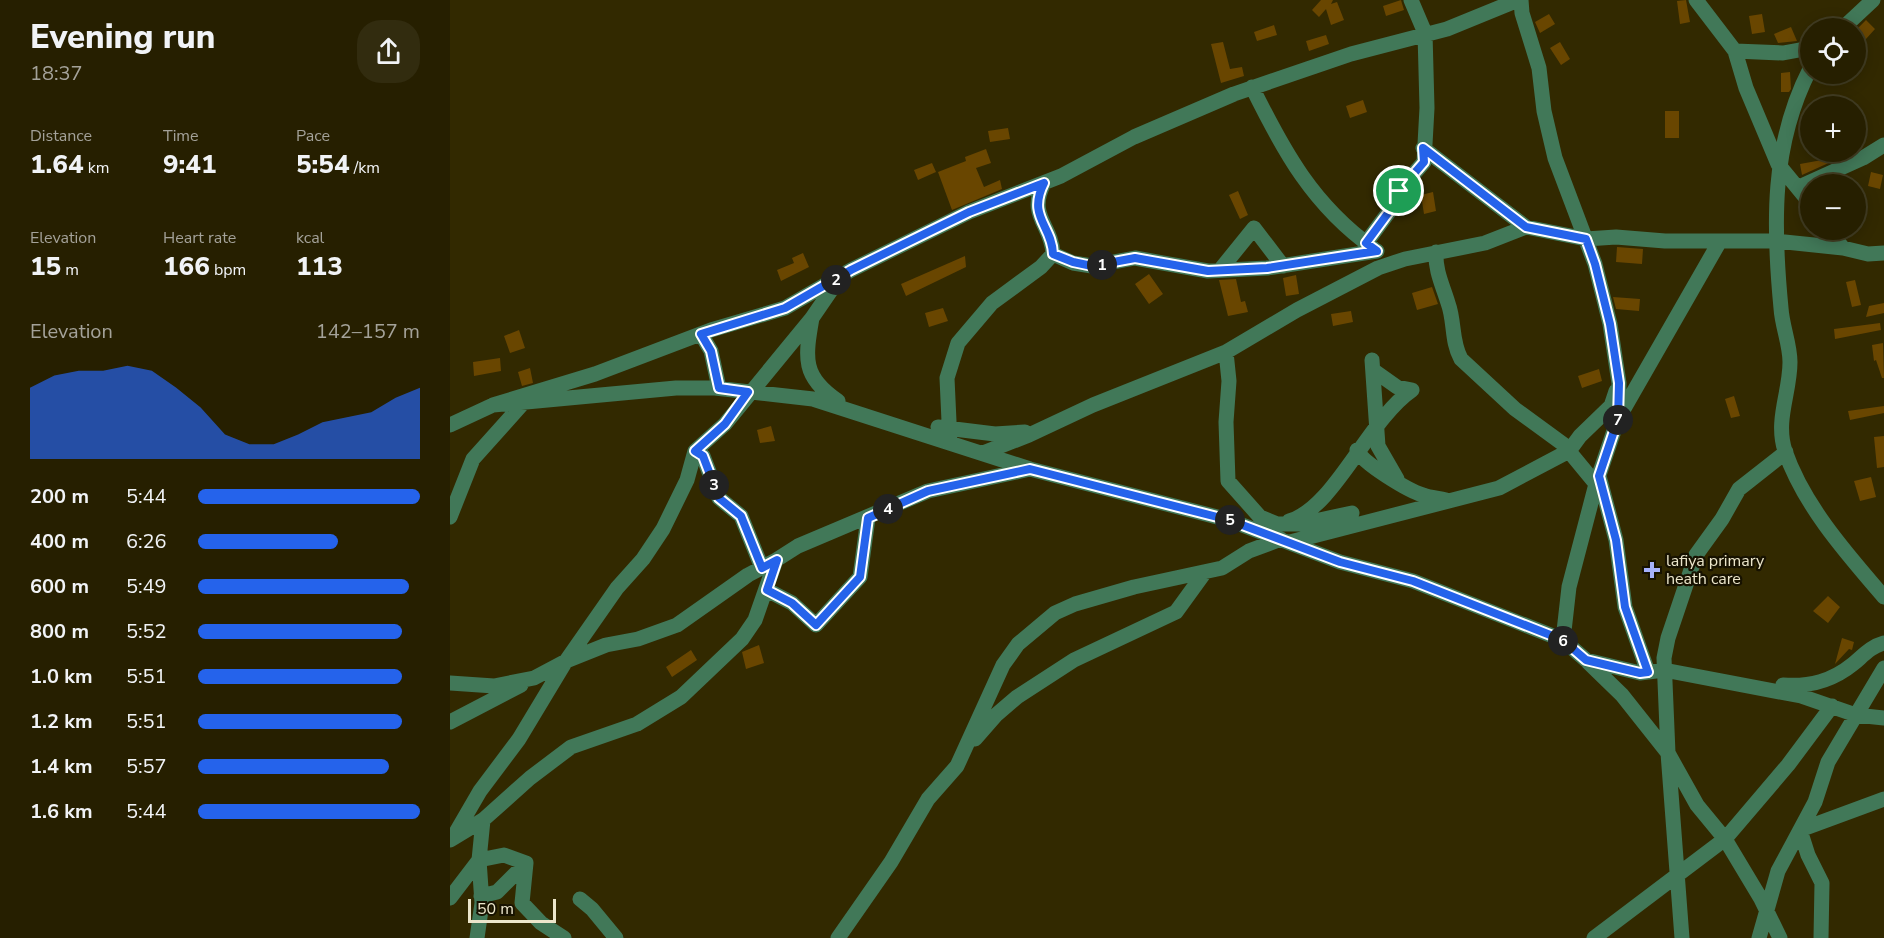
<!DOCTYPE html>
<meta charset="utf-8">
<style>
:root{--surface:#261f00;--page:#322c0f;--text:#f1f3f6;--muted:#a4a299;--line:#423d22;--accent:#2563eb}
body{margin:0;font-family:"Nunito Sans",sans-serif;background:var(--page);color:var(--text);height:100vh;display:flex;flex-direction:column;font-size:22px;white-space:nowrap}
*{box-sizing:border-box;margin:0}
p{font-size:20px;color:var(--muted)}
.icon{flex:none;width:33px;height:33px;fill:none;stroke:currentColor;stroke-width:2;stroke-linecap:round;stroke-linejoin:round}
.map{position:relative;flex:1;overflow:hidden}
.sheet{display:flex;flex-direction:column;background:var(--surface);width:450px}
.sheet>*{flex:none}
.buttons{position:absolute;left:1350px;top:18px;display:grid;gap:12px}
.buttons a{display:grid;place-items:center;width:66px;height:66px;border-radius:50%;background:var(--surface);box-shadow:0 3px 15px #0003,0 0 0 2px var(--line);font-size:30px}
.scale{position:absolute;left:18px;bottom:15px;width:88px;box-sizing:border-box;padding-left:6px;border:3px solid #ece6cb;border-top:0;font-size:16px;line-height:21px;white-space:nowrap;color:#ece6cb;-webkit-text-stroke:4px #171200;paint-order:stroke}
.pin{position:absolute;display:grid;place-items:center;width:51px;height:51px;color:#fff;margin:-26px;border:3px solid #fff;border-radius:50%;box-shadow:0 2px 6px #0007}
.km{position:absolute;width:30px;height:30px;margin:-15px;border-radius:50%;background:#222;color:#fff;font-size:16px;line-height:30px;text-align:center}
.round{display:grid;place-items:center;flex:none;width:63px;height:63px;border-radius:24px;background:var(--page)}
.head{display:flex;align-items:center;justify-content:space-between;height:102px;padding:0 30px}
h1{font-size:33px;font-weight:800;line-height:45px}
.metrics{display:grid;grid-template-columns:repeat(3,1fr);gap:9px;height:102px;padding:6px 30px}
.metrics div{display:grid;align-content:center}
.metrics b{font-size:26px;font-weight:800}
.metrics small{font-size:16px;font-weight:400}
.metrics p{font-size:16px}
.chart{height:168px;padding:12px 30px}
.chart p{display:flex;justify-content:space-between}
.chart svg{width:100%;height:108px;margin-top:6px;fill:var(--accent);opacity:.7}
ul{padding:0 30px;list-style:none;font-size:20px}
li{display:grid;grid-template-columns:96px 72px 1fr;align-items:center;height:45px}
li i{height:15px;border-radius:8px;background:var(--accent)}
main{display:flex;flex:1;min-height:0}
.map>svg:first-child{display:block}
</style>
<main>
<section class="sheet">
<div class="head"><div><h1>Evening run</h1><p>18:37</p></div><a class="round"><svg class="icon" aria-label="share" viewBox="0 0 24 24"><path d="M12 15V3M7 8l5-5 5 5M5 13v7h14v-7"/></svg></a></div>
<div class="metrics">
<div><p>Distance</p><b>1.64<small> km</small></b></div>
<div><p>Time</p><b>9:41</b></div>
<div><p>Pace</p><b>5:54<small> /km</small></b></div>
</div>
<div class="metrics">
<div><p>Elevation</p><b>15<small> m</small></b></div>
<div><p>Heart rate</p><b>166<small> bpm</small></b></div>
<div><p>kcal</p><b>113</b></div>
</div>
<div class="chart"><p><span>Elevation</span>142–157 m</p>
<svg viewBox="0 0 160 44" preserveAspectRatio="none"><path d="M0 44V15L10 10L20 8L30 8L40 6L50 8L60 15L70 23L80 34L90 38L100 38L110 34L120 29L130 27L140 25L150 19L160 15V44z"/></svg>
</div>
<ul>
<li><b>200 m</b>5:44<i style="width:100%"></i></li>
<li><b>400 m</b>6:26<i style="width:63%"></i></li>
<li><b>600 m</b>5:49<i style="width:95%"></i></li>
<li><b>800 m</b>5:52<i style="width:92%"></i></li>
<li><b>1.0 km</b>5:51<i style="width:92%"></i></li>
<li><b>1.2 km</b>5:51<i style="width:92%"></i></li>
<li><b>1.4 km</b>5:57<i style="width:86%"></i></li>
<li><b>1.6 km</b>5:44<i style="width:100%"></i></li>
</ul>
</section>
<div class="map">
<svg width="1434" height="938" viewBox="0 0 1434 938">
<rect width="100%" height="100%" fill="#322900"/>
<!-- building -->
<path fill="#694600" d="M871 0H883L881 4 887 2 894 20 881 25 876 9 869 17 862 10Z
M951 0 954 10 936 16 933 6Z
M1236 0 1240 22 1230 24 1227 1Z
M1099 14 1105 24 1090 33 1085 22Z
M1312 14 1315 32 1302 34 1299 16Z
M1416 20 1425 29 1406 50V30Z
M824 25 827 35 807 41 804 32Z
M1341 27 1347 41 1328 43 1324 34Z
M876 35 879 44 859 51 856 41Z
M773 42 780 69 792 67 794 76 771 83 761 44Z
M1110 42 1120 59 1111 65 1100 48Z
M1340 72 1341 89 1339 92H1331V73Z
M913 100 917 112 900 118 896 106Z
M1215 111H1229V138H1215Z
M558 128 560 139 540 142 538 131Z
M536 149 541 163 526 168 534 187 550 180 552 189 502 210 488 172 516 161 515 157Z
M1383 158V161L1352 175 1350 164Z
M482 163 486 172 468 180 464 170Z
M1421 172 1433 175 1430 189 1418 186Z
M788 191 798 215 790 219 779 195Z
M983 192 986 211 974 214 971 195Z
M1167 247 1193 249 1192 264 1166 262Z
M353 253 359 267 331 281 327 270 344 263 342 258Z
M515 256 516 267 456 296 451 284Z
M699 274 713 294 699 304 685 284Z
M846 275 849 294 836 296 833 278Z
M786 279 791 302 795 301 798 312 778 316 769 280Z
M1405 280 1411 305 1402 307 1396 282Z
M982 287 988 304 967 310 962 293Z
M1163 297 1190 299 1189 311 1166 309Z
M1434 303V313L1416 317 1419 306Z
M493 308 498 321 479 327 475 313Z
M901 311 903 322 883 326 881 314Z
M1430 323 1431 330 1385 339 1384 329Z
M69 330 75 348 60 353 54 336Z
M1433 343 1434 378H1432L1426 360 1424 361 1422 345Z
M50 358 51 371 24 376 23 362Z
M80 368 83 383 72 386 68 372Z
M1149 369 1152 381 1132 388 1128 376Z
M1284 396 1290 416 1281 418 1275 399Z
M1434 406V413L1400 420 1398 411Z
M321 426 325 441 310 443 307 430Z
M1434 436V467L1427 468 1424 437Z
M1421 477 1426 497 1410 501 1404 481Z
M1378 596 1390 607 1378 623 1363 611Z
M1392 638 1404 642 1402 650 1399 649 1385 664Z
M309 645 314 663 296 669 292 652Z
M241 650 247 660 222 677 216 667Z"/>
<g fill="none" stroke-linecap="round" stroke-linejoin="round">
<!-- minor -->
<path stroke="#417858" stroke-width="15" d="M1071 0 1072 13 1089 68 1094 111 1105 158 1145 264 1160 324 1169 383 1168 416
M1246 0 1285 51 1296 88 1328 164 1360 203
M1393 28 1423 0
M1285 51 1333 53 1360 48
M1360 69C1321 145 1323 225 1331 308 1332 326 1340 344 1340 362 1340 393 1325 420 1335 451 1354 506 1397 554 1434 597
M802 87C834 152 863 205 923 248
M973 148 1076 227
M1349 187 1413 158 1434 145
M1379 230 1393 248
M916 243 944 205 949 191 974 162 977 108 975 33 961 0
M986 252C985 271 993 286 998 303 1005 322 1001 341 1011 359L1065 409 1113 444 1146 484
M603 254 623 263 642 266 685 258 758 271 817 268 927 251
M770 270 804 228 833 266
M362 318C355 358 352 377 388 401
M251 334 261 351 269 388
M776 352 779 381 776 422 778 481 810 517 827 524H851L902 513
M922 360 928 446 947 479
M923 370 947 387 962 390
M43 405 226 388H265L363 399 580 469 779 520 890 562 963 581 1113 640 1136 660 1190 673 1214 670 1351 696 1406 715 1434 718
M0 425 43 405 145 374 261 330 335 308 401 270 519 212 611 176 684 137 784 94 901 54 997 29 1068 0
M488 427 545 434 575 432
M500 443 497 378 508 343 542 303 591 267 603 254C602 225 577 216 594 183
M907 450C912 463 959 491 973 495 980 498 988 498 996 500
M245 451 253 456 269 498 291 516 312 568
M533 453 579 435 643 405 776 352 847 310 928 268 955 259 1035 243 1076 227 1136 239 1166 237 1215 241H1326L1393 248 1418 254 1434 253
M1149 476 1166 540 1175 607 1198 672
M0 517 23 459 74 402
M839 521C884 509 918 420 962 390
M840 542 1049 488 1119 451 1130 436 1161 406 1166 391
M317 590 342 603 366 625 410 577 418 518
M1113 640 1119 587 1146 484 1168 419 1270 241
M1138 662 1172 695 1218 753 1247 805 1275 839 1311 899 1330 938
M0 683 44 686 84 678 116 661 156 645 188 639 227 625 298 575 326 560
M1333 685C1360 687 1382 681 1403 664 1414 655 1420 647 1434 643
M0 722 71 685
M525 739 546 715 567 697 624 660 726 612 755 572
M5 834 30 791 69 739 116 661 167 588 193 559 213 529 237 480 245 451 275 424 362 318 386 283
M0 840 33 820 80 778 121 747 187 724 231 697 292 639 305 620 326 560 348 546 478 491 580 469
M31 896 47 892 76 863
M0 898 29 860 54 855 76 863 72 903 91 923 114 938
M130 899 142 909 166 938
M27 938 32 903 29 860 33 820
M388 938 441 862 478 799 507 766 553 665 568 644 605 613 625 604 684 587 772 568 799 551 831 539
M1144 938 1275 839 1338 765 1382 706
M1232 938 1218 753 1214 658 1218 638 1246 555 1272 519 1289 489 1336 452
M1309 938 1328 871 1365 802 1378 762 1434 668
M1371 938 1372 883 1358 855 1350 830 1434 799"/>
</g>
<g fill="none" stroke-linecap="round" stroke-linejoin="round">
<defs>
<path id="route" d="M973 148 1076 227 1136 239 1145 264 1160 324 1169 383 1168 419 1149 476 1166 540 1175 607 1198 672 1190 673 1136 660 1113 640 963 581 890 562 779 520 580 469 478 491 418 518 410 577 366 625 342 603 317 590 327 560 312 568 291 516 269 498 253 456 245 451 275 424 298 392 269 388 261 351 251 334 335 308 401 270 519 212 594 183C577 217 602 225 603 254L623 262 642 266 685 258 758 271 817 268 927 251 916 243 944 205 949 191 974 162Z"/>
</defs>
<!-- route casing -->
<use href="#route" stroke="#fff" stroke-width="12"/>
<!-- route -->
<use href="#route" stroke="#2563eb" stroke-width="8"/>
</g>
<!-- markers -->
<path fill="#a5b1fc" stroke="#171200" stroke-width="2" d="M1199 561h6v6h6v6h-6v6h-6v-6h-6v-6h6z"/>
<g text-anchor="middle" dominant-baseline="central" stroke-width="4.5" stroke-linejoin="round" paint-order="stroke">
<!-- poi labels -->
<g font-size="16" fill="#ece6cb" stroke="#171200" text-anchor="start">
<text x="1216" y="561">lafiya primary<tspan x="1216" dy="18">heath care</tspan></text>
</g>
</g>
</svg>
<div class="buttons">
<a><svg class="icon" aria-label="locate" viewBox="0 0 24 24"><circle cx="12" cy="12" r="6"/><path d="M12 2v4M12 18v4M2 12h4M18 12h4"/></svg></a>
<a>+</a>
<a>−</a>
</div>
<div class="scale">50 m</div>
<div class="pin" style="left:949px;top:191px;background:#1e9e55"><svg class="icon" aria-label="arrive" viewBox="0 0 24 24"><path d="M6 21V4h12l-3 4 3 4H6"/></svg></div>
<b class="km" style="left:652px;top:265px">1</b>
<b class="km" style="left:386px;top:280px">2</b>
<b class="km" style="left:264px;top:485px">3</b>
<b class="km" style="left:438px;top:509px">4</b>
<b class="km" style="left:780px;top:520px">5</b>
<b class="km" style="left:1113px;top:641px">6</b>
<b class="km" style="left:1168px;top:420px">7</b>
</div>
</main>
